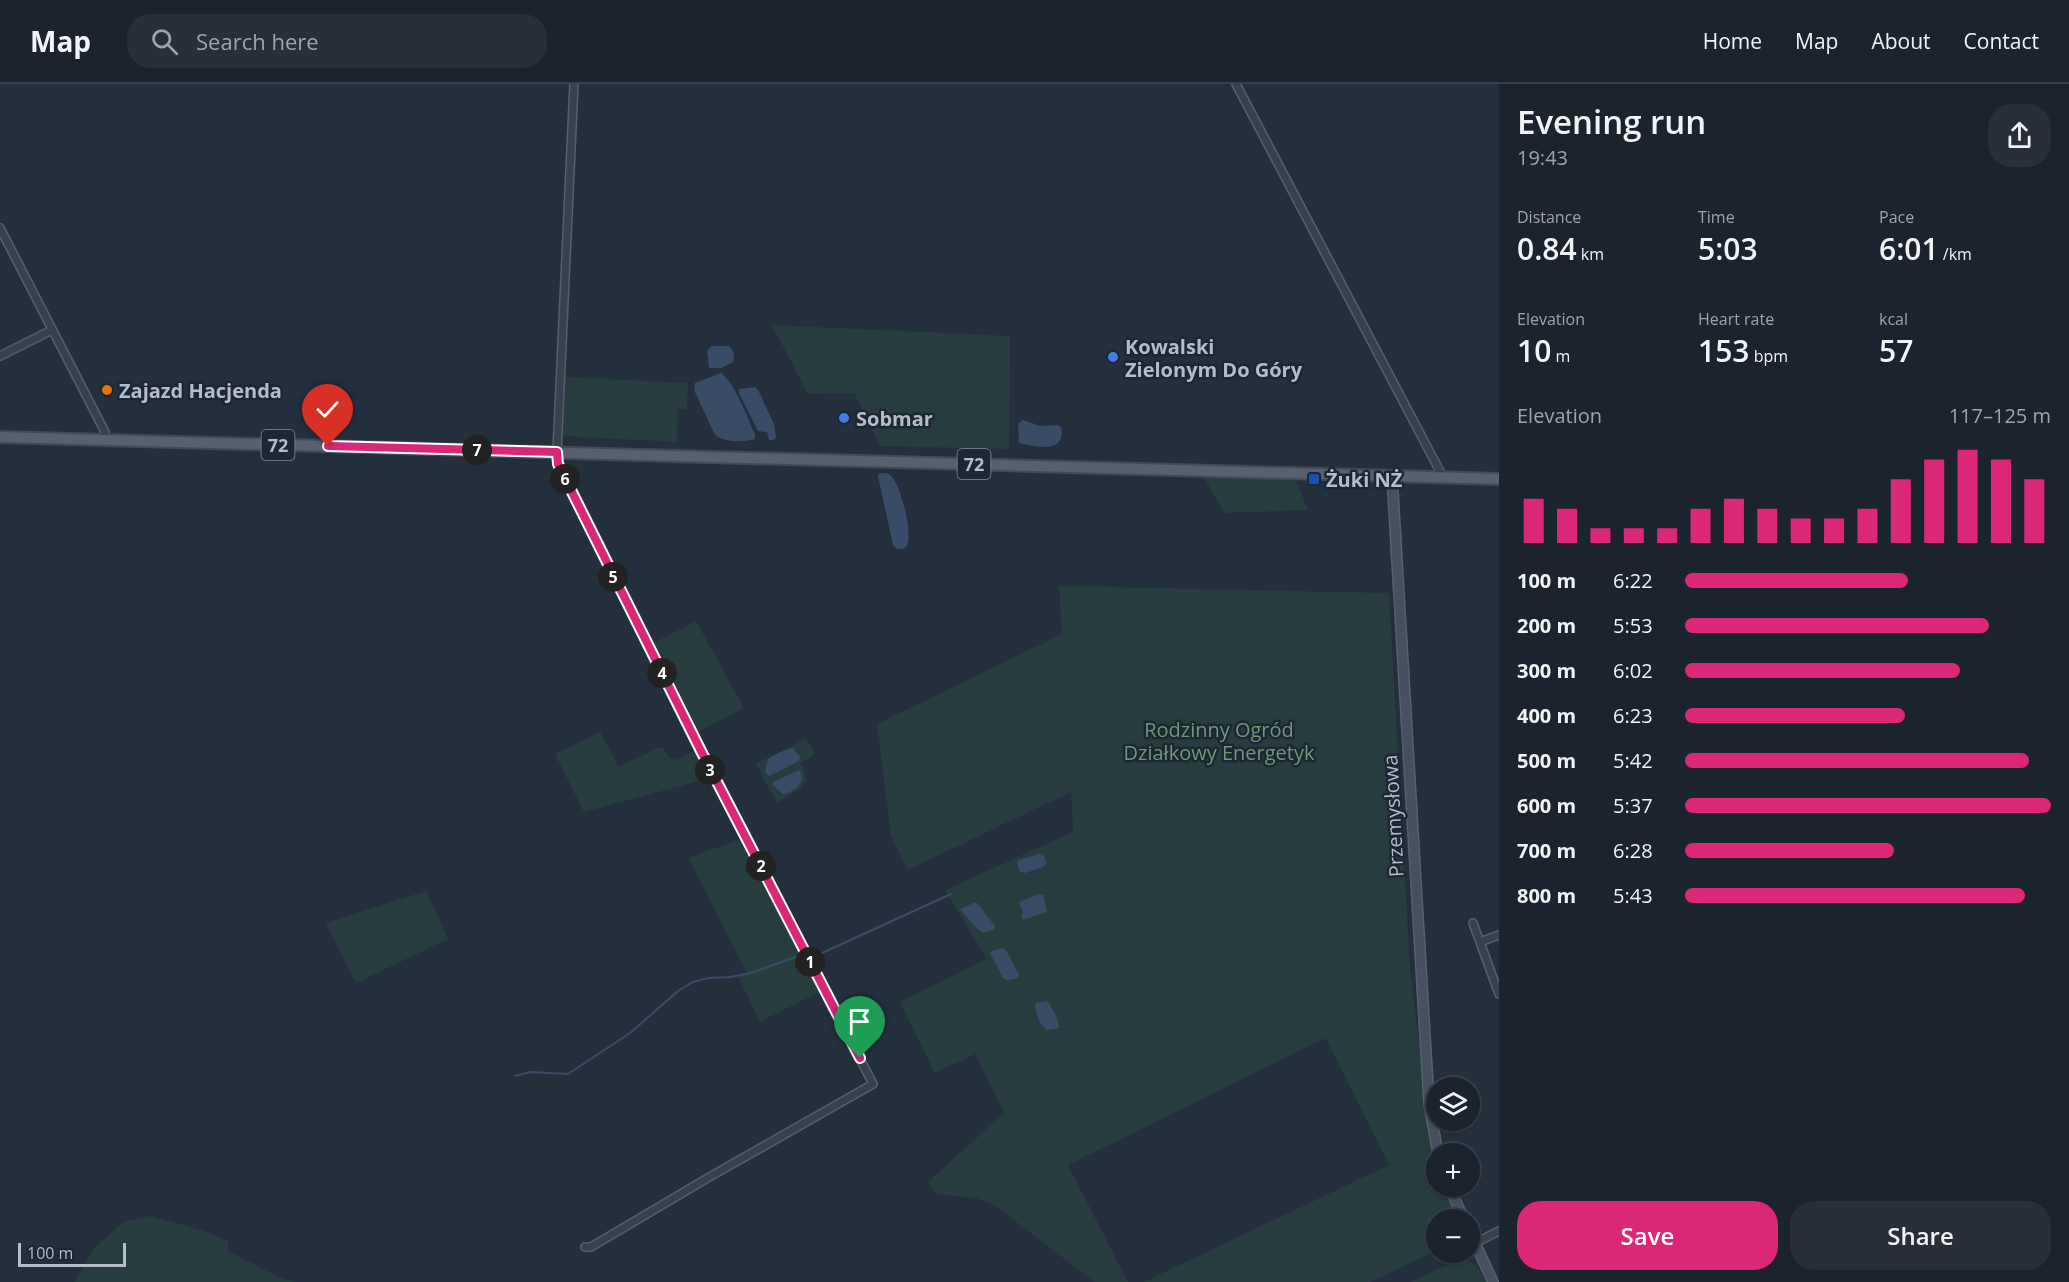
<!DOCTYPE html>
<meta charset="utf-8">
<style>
:root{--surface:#1b232e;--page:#282f3a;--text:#f1f3f6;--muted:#a0a4aa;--line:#39404a;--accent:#db2777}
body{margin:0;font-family:"Open Sans",sans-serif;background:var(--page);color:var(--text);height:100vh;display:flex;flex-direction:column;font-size:22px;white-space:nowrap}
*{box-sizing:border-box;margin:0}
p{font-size:20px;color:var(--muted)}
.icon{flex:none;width:33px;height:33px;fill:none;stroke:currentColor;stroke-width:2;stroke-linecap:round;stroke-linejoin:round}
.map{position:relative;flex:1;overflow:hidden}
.sheet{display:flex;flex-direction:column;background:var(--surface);width:570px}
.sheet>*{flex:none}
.fabs{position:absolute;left:1426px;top:993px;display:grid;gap:12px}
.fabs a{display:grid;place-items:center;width:54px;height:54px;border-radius:50%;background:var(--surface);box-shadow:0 2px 4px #0004,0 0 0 2px var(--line);font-size:30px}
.scale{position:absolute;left:18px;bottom:15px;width:108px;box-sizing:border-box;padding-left:6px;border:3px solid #b4bcc9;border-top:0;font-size:16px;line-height:21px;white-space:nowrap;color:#b4bcc9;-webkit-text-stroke:4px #1d2633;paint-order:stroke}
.pin{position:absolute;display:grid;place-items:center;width:51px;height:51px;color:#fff;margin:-62px -26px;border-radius:50% 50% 50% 0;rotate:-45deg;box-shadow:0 0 6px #0007}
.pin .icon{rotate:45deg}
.km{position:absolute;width:30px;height:30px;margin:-15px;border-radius:50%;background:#222;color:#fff;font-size:16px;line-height:30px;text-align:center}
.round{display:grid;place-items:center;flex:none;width:63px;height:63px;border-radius:24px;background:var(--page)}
.summary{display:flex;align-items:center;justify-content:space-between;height:102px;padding:0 18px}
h1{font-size:33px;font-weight:600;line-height:45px}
.figures{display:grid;grid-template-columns:repeat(3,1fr);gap:9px;height:102px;padding:6px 18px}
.figures div{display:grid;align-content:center}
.figures b{font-size:30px;font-weight:600}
.figures small{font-size:16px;font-weight:400}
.figures p{font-size:16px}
.chart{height:168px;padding:12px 18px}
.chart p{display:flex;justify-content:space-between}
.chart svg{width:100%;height:108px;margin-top:6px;stroke:var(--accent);stroke-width:6}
.button{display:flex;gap:12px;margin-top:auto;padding:12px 18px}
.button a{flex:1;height:69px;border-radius:24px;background:var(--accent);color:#fff;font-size:24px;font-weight:600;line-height:69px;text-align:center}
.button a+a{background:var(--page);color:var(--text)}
ul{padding:0 18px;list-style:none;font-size:20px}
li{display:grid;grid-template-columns:96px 72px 1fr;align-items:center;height:45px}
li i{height:15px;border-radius:8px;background:var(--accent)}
header{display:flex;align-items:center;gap:36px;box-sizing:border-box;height:84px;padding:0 30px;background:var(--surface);border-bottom:2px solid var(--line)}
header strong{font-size:28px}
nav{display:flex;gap:33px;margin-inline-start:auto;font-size:21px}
.search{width:420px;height:54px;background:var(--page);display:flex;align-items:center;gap:15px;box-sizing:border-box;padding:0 21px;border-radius:24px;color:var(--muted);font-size:22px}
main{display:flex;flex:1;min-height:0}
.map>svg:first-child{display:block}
</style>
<header>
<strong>Map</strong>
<div class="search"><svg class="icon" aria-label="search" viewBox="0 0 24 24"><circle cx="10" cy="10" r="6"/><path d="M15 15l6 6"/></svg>Search here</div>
<nav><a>Home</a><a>Map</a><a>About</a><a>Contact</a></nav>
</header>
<main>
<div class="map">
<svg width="1499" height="1198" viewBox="0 0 1499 1198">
<rect width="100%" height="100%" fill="#242f3e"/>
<!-- green -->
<path fill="#263c3f" d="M772 241 1010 252 1009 365 880 362 854 309 808 310Z
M564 293 688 299 687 325H678L677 358 560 352Z
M1203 391H1294L1308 426 1224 429Z
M1059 502 1389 509 1410 882 1431 1065 1437 1088V1102L1441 1103 1459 1135 1437 1136V1166L1370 1198H1144L1389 1081 1326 954 1068 1081 1128 1198H1095L994 1121 976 1114 937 1110 928 1098 1004 1029 975 970 935 989 900 918 987 875 945 806 1073 748 1071 708 908 786 891 752 877 640 1062 550Z
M696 537 744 624 698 648 653 559Z
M600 648 619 683 658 664H663L670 674 676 676 697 666 710 690 706 695 584 728 555 670Z
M806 654 815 670 800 679 804 687 806 697 799 705 777 719 756 680Z
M744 754 821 907 760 938 738 892 747 888 688 774Z
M426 807 448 855 356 899 326 839Z
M150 1132 201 1146 228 1157V1167L281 1194 295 1198H75L94 1164 124 1138Z
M1458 1176C1475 1176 1479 1184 1486 1198H1410Z"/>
<!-- water -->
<path fill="#394c67" d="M712 262H729L734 269 733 278 721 284H709L707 267Z
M721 289C736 300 746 332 755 350V355C744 358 720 359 714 349L694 306 695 299Z
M755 303 758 306 774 340 776 354 773 356H769L767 348 758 347 739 309V305Z
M1023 336 1040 342 1057 341 1061 343C1067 370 1036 363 1019 359L1018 340Z
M879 389C884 389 889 388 892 393 901 403 913 449 907 462L903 465H897L893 461 878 392Z
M793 664 800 673 799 677 769 692 765 688 768 675 778 669Z
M799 686C808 698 794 708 783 710L773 701V698Z
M1039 770 1044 772 1047 779 1043 783 1025 789 1019 787 1017 778 1019 776Z
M1039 810 1043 811 1047 826 1046 828 1023 836 1021 833 1023 828 1019 820 1021 817Z
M974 819H977L995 842V845L983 849 976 844 960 825Z
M1003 864 1006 866 1019 891 1018 894 1007 896 1003 894 990 869 991 867Z
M1047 917C1053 925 1058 933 1059 944L1046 946 1039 937 1035 922 1036 919Z"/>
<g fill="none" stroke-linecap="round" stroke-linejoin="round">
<!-- stream -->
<path stroke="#394c67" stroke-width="2" d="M515 992 531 988 568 990 630 949 678 907 693 898 708 894 731 893 754 888 809 868 822 869 951 810"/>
<defs>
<path id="minor" d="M574 0 557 368 558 380 715 695 873 1000 706 1095 591 1163H585
M1236 0 1443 393
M0 144 105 348 104 356
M0 272 52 246
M1473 839 1499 910
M1480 858 1499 851
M1475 1159 1499 1147"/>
<path id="secondary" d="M1392 392 1429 1019 1438 1070
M1449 1102 1464 1136
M1470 1148 1493 1198"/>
<path id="primary" d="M0 353 1499 395"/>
</defs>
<!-- minor casing -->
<use href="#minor" stroke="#565f6c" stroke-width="10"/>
<!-- secondary casing -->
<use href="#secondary" stroke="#565f6c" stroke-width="12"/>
<!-- primary casing -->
<use href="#primary" stroke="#414a57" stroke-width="14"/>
<!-- minor -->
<use href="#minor" stroke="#38414e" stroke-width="7"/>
<!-- secondary -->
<use href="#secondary" stroke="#465061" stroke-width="9"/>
<!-- primary -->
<use href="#primary" stroke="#56606e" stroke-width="10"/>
</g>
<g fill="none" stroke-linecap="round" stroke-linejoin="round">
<defs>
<path id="route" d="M328 362 557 368 558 380 701 667 860 974"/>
</defs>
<!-- route casing -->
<use href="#route" stroke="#fff" stroke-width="12"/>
<!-- route -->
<use href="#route" stroke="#db2777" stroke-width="8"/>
</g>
<!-- markers -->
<g fill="#3f7fe0" stroke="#1d2633" stroke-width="2">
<circle cx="1113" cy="273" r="6"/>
<circle cx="844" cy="334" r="6"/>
</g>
<circle fill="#e8710a" stroke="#1d2633" stroke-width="2" cx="107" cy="306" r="6"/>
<rect fill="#1a4fb4" stroke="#1d2633" stroke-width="2" x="1308" y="389" width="12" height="12" rx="3"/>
<g text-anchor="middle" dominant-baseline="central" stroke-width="5" stroke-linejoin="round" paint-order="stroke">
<!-- shield labels -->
<g fill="#1d2633" stroke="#878f9c" stroke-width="1.5">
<rect x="261.5" y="346" width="33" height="30" rx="4.5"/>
<rect x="957.5" y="365" width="33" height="30" rx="4.5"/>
</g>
<g font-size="18" font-weight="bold" fill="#b4bcc9">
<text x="278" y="361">72</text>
<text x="974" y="380">72</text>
</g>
<!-- poi labels -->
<g font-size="20" font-weight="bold" fill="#b4bcc9" stroke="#1d2633" text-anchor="start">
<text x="1125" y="262">Kowalski<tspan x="1125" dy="23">Zielonym Do Góry</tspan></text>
<text x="119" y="306">Zajazd Hacjenda</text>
<text x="856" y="334">Sobmar</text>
<text x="1326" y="395">Żuki NŻ</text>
</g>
<!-- park labels -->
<g font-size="20" fill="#6b9a76" stroke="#1d2633">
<text x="1219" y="645">Rodzinny Ogród<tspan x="1219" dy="23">Działkowy Energetyk</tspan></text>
</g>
<!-- street labels -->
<g font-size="20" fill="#b4bcc9" stroke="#1d2633">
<text transform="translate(1393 732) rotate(-93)">Przemysłowa</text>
</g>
</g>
</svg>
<div class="fabs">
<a><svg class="icon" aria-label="layers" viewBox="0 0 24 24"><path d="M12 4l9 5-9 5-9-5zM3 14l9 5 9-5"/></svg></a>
<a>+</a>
<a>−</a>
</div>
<div class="scale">100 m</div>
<div class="pin" style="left:860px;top:974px;background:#1e9e55"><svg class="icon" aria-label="arrive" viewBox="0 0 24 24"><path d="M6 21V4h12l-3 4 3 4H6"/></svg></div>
<div class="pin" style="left:328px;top:362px;background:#d93025"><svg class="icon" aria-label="check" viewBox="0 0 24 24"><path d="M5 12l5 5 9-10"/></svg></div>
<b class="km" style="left:810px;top:878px">1</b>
<b class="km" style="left:761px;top:782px">2</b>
<b class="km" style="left:710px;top:686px">3</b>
<b class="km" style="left:662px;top:589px">4</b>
<b class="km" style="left:613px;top:493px">5</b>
<b class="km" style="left:565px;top:395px">6</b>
<b class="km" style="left:477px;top:366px">7</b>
</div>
<section class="sheet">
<div class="summary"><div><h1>Evening run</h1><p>19:43</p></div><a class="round"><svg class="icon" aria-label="share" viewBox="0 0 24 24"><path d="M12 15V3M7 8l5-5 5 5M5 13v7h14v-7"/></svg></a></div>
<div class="figures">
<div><p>Distance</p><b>0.84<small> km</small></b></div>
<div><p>Time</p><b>5:03</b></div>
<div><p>Pace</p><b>6:01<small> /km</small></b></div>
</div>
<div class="figures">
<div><p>Elevation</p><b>10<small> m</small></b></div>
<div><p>Heart rate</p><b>153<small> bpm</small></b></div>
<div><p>kcal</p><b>57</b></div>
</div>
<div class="chart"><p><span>Elevation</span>117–125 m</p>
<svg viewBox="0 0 160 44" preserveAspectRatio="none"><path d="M5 44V26M15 44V30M25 44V38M35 44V38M45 44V38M55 44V30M65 44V26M75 44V30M85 44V34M95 44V34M105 44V30M115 44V18M125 44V10M135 44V6M145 44V10M155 44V18"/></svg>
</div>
<ul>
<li><b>100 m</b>6:22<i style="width:61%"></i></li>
<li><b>200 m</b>5:53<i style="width:83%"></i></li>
<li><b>300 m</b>6:02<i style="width:75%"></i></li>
<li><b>400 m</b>6:23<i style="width:60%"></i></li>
<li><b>500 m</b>5:42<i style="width:94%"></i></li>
<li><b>600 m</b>5:37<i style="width:100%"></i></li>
<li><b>700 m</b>6:28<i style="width:57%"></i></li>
<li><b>800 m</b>5:43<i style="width:93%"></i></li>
</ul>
<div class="button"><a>Save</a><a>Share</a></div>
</section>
</main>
